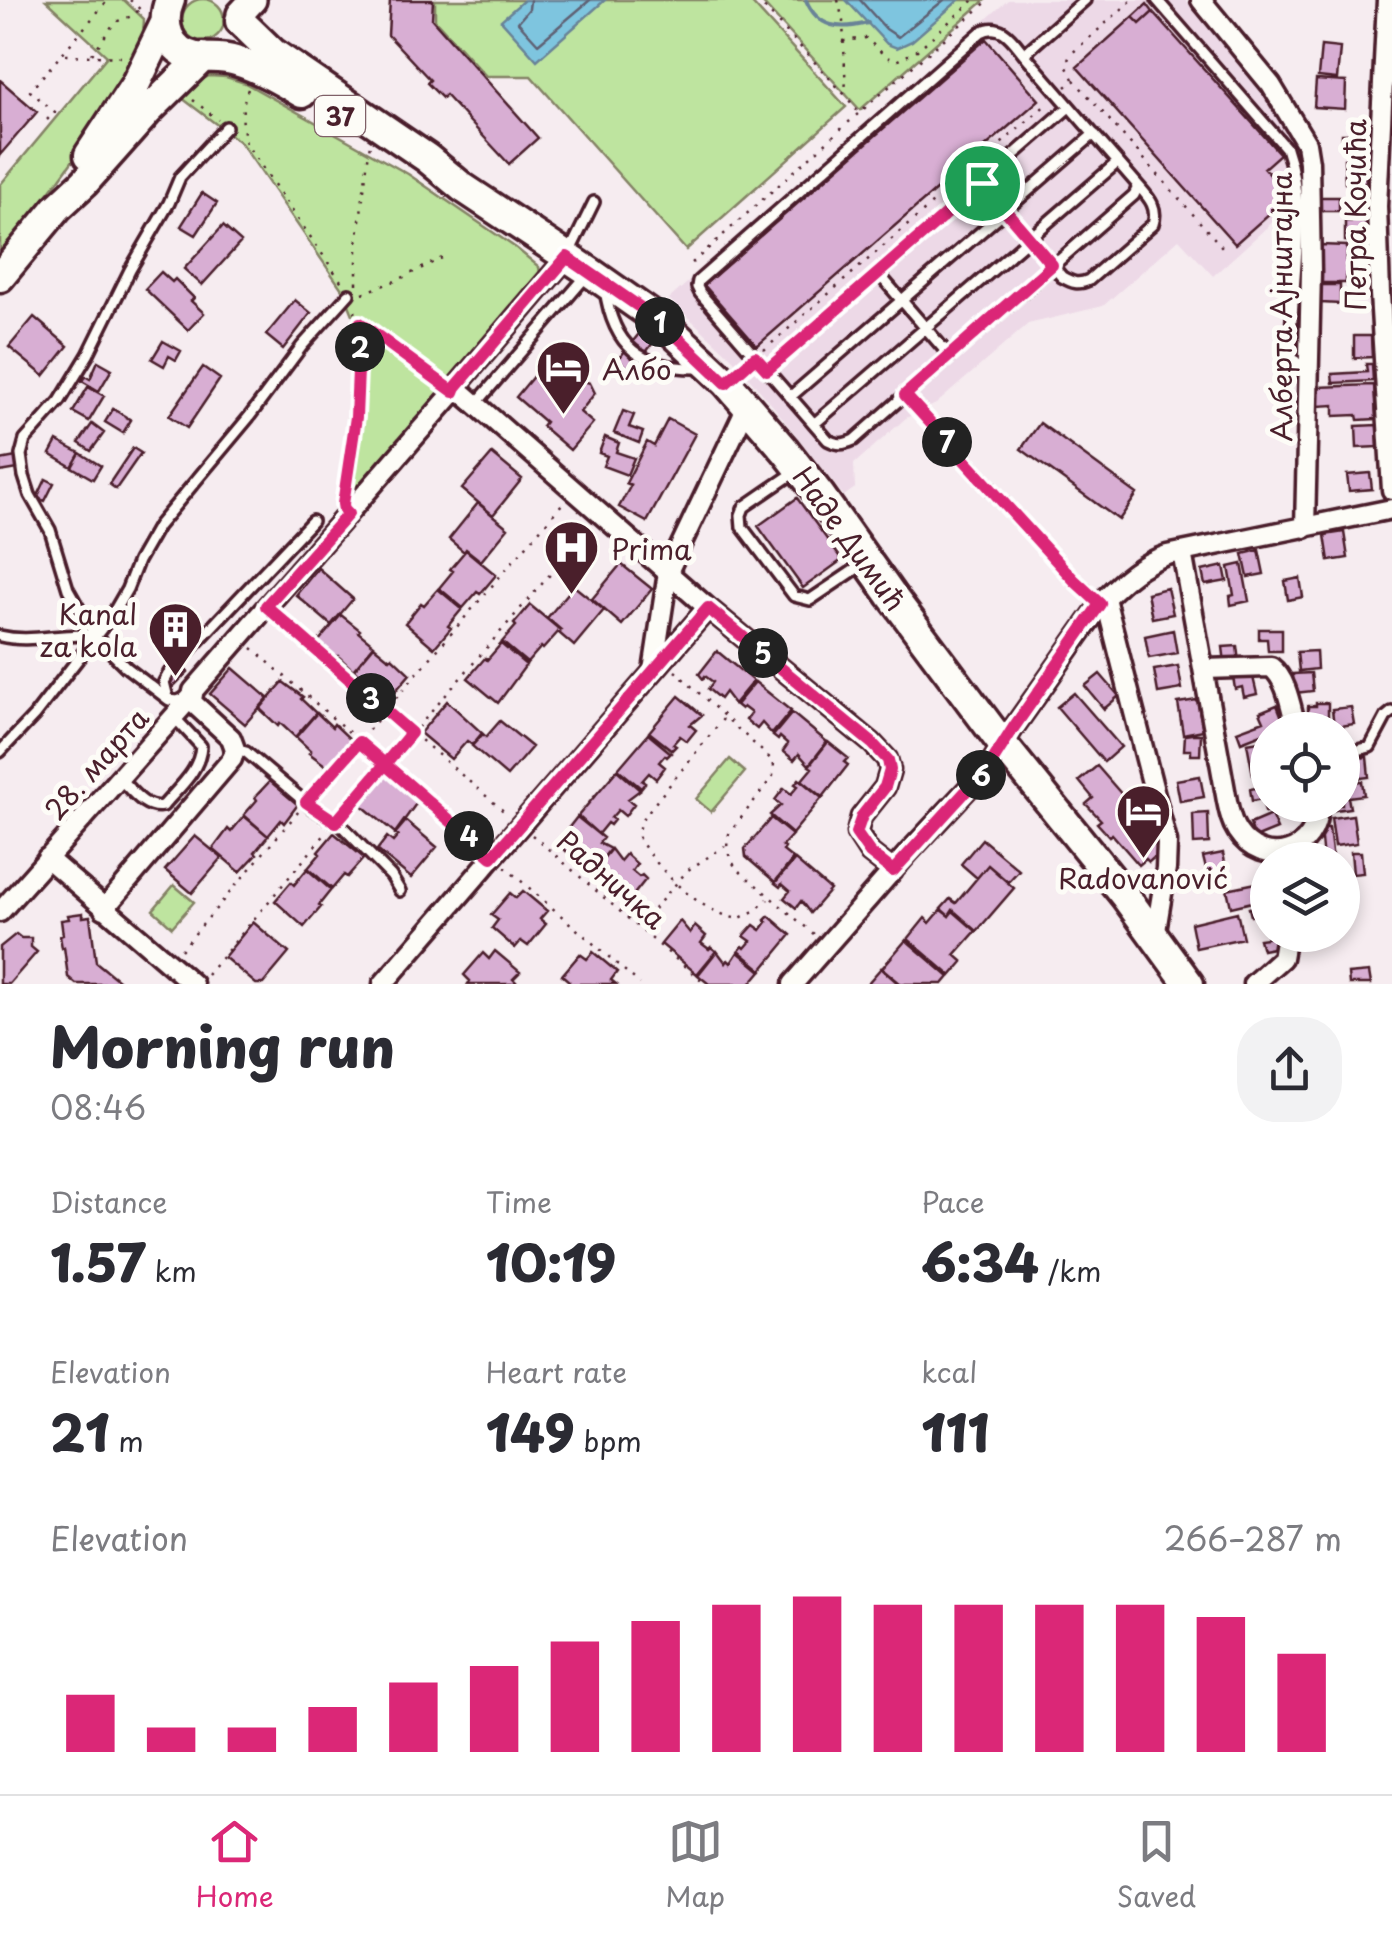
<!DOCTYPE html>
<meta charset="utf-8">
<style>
:root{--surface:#fff;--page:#f2f2f3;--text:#2b2b33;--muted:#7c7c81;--line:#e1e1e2;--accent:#db2777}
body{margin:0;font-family:"Playpen Sans",sans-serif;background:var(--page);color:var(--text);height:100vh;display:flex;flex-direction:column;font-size:38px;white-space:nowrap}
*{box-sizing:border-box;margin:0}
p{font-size:32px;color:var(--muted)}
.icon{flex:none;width:55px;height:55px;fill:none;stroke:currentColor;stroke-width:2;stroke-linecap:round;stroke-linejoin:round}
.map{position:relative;height:984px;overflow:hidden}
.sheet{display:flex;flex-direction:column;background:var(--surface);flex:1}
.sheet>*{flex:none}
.fabs{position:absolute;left:1250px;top:712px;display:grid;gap:20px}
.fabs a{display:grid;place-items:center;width:110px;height:110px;border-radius:50%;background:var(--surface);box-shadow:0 5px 15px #0003;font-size:50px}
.pin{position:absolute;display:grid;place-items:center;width:85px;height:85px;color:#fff;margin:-42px;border:5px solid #fff;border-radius:50%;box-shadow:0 2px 10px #0007}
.km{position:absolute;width:50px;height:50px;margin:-25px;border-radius:50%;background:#222;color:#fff;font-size:28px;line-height:50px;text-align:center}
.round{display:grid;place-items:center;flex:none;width:105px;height:105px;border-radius:40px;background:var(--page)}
.headline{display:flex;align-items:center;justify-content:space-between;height:170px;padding:0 50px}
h1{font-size:55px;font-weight:800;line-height:75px}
.stats{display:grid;grid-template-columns:repeat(3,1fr);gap:15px;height:170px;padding:10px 50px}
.stats div{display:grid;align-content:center}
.stats b{font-size:50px;font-weight:800}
.stats small{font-size:28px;font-weight:400}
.stats p{font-size:28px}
.chart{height:280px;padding:20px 50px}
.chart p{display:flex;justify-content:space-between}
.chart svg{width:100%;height:180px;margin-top:10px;stroke:var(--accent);stroke-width:6}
.tabs{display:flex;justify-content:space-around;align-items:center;height:140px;border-top:2px solid var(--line);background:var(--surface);font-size:28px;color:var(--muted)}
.tabs a{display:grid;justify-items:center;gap:5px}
.tabs .selected{color:var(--accent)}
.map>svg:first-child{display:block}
</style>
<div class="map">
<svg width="1392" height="984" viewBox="0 0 1392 984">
<rect width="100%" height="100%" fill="#f6ecf0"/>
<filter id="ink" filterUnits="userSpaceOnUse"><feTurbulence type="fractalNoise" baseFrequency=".01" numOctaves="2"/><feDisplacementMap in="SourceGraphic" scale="20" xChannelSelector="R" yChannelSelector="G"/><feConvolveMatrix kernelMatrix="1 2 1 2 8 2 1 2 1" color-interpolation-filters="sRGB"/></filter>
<g filter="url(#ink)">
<!-- built -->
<path fill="#edd9e7" d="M1008 0H1186L1276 110 1292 143 1301 191 1296 201 1213 276 1179 239 1103 306 1028 324 936 404 906 418 854 464 855 488 844 496 773 406 733 359 669 299Z"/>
<!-- green -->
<path fill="#bee49f" stroke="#848265" stroke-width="2.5" d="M182 20a21 21 0 1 1 42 0a21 21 0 1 1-42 0Z
M46 0H124L144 19C144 54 124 82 106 110 75 161 39 208 0 253V185L107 56Z
M435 0H749L846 107 686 250 531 76H486L435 20Z
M760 0H985L860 110Z
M209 76 226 77 245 83 408 174 516 248 539 267 540 273 444 391 341 510 339 500 357 351 356 322 344 292 241 143 182 98 194 84Z
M730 759 745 772 711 812 696 799Z
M174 885 194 902 172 927 153 910Z"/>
<!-- water -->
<path fill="#7ec5df" stroke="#698397" stroke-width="2.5" d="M524 0H605L537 60 501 20Z
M846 0H959L912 41 897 48 887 44Z"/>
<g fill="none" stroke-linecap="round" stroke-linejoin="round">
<!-- shore -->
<path stroke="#5f6173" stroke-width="2.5" d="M530 0 529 9 518 22 538 44 590 0
M860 0 886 29 898 37 944 0"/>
<!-- stream -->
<path stroke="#698397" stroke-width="4" d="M806 0C818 29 841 30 868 23"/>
</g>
<!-- building -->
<path fill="#d8aed3" stroke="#4a1f2b" stroke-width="2.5" d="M390 0H433L432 19 538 138 509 164 445 95 442 98 427 83 430 80 388 35Z
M1147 4 1153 12 1140 24 1133 17Z
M1153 12 1280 154 1264 168 1289 196 1235 244 1077 67 1133 17 1140 24Z
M986 39 1039 100 757 346 704 285Z
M1321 46 1340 48 1337 79 1318 77Z
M0 80 37 112 0 155Z
M1316 80 1346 82 1345 109 1314 107Z
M1354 119H1366V145H1342V134H1354Z
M1365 158 1366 182 1345 183 1344 159Z
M202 193 217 203 196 235 181 226Z
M1319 197H1339V211H1319Z
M1345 221 1366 222V242L1345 241Z
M223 226 241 242 202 285 184 269Z
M1320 245 1347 246 1346 283H1319Z
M161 272 172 282 175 279 194 298 191 301 204 313 188 330 145 289Z
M1321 285H1340V304L1321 303Z
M295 300 311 313 283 349 266 335Z
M34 317 68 346 44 376 9 347Z
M642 330 655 340 644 355 630 345Z
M1354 336H1371L1372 357 1354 358Z
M163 341 181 351 176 360 169 356 164 366 152 359Z
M627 348 639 358 630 369 618 360Z
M98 361 112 369 99 391 82 381 85 376 90 379Z
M1366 364H1372L1373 381 1333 383 1332 374 1367 372Z
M203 367 220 379 187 428 169 416Z
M535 374 564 399 580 380 590 383 595 393 580 412 593 423 570 450 542 426 545 422 516 397Z
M1374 385 1376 419 1358 420 1357 415 1334 416V405L1318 406 1317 387Z
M88 387 104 396 89 421 73 412Z
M113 409 131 420 123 433 105 422Z
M623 411 634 415 629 427 643 432 639 443 614 433Z
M668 419 695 434 647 522 619 507 631 485 626 483 647 442 654 446Z
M1040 423 1137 494 1119 520 1021 449Z
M92 424 104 433 91 451 79 443Z
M1377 425 1378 447 1357 448 1356 426Z
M605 437 619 443 616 452 634 458 627 475 603 466 607 456 599 453Z
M57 441 80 453 72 467 50 454Z
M133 448 141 453 116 489 109 484Z
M80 453 101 466 93 479 72 467Z
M492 454 522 479 493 515 462 489Z
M16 457 18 469 0 472V460Z
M1370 473 1372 489 1349 491 1347 475Z
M46 479 54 483 45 501 37 498Z
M797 498 842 560 803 588 758 526Z
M478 503 508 528 481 561 466 549 464 552 449 539Z
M1344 532 1348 558 1329 561 1325 535Z
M466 550 496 575 480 594 477 592 463 608 439 588 453 571 450 569Z
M1259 550 1264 574 1248 577 1243 554Z
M621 564 652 589 622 625 592 599Z
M1242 564 1249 601 1231 605 1230 596 1234 595 1229 567Z
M1224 566 1227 581 1205 585 1202 571Z
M318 568 353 599 331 625 296 595Z
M1300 578 1303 597 1288 600 1285 581Z
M574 586 604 610 574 646 559 633 561 630 547 618Z
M1167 588 1173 614 1152 618 1147 593Z
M438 589 462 609 448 626 451 628 434 648 405 623 421 603 424 605Z
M530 605 560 630 543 649 541 647 527 663 502 642 516 626 514 624Z
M341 615 360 630 358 632 374 645 353 670 338 656 335 659 318 642Z
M1259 629H1282V651H1268L1267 639H1259Z
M1173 630 1177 653 1149 658 1145 636Z
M501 644 526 665 498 703 468 678 485 658 487 660Z
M374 646 390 659 392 657 410 674 387 701 367 686 369 683 354 670Z
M1237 646 1239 662 1225 663 1223 647Z
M717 651 753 681 734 704 725 692 720 699 708 689 713 682 705 676 703 679 699 674Z
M1316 651 1317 669 1299 671 1297 652Z
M183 666 188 672 170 690 165 685Z
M1178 666 1182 689 1158 693 1154 670Z
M233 668 268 698 245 724 210 694Z
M1252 673 1257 694 1244 697 1242 687 1235 689 1233 677Z
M1311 673 1313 691 1294 693 1293 674Z
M1100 674 1119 696 1104 709 1085 686Z
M283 682 303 697 301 699 316 713 295 737 280 723 278 726 260 709Z
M755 682 791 711 772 734 762 723 757 729 746 720 751 713 743 707 741 709 736 705Z
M1074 693 1121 747 1104 762 1057 707Z
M679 696 702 715 690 725 696 730 687 741 680 736 673 744 676 746 672 750 649 732Z
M1197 700 1203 730 1183 734 1178 703Z
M447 701 482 733 472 745 467 741 451 759 420 733Z
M1316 703H1328V723H1317V717L1308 718V706H1316Z
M1277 705 1285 725 1241 742 1237 731 1264 721 1260 712Z
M1351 707 1354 724 1334 727 1332 709Z
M317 713 332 727 334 724 352 741 329 768 309 753 311 751 296 737Z
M792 713 827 742 809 765 799 754 794 760 783 751 788 744 780 737 778 740 773 736Z
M500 721 532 747 507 776 472 746 483 734 486 737Z
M648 734 671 753 667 757 665 755 659 762 665 767 656 779 649 773 642 781 645 783 641 788 618 769Z
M1192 734H1201L1200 755H1191V750H1184L1185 735Z
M1265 740 1268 772 1253 775 1247 743Z
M828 742 848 758 844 762 848 765 823 797 802 780 812 768 809 766Z
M1367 757 1369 777 1352 779 1350 759Z
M1097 766 1124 797 1131 791 1146 808 1158 854 1149 862 1146 859 1139 865 1112 834 1109 836 1097 823 1101 820 1086 804 1093 798 1079 781Z
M617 770 640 790 628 799 634 804 625 816 618 810 611 818 614 820 610 825 607 823 598 834 578 816Z
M384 773 418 801 395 833 359 803Z
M1200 776 1204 797 1180 801 1176 780Z
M799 779 822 798 792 834 770 815 781 805 775 800 784 788 791 794 798 786 795 784Z
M271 780 299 803 284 823 281 820 268 836 244 815 257 800 255 797Z
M1362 781 1364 795 1348 797 1350 808 1335 810V805H1342V783Z
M1268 786V805H1278L1279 809 1265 812 1262 799 1252 801 1250 789Z
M1208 813 1209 843 1194 844 1193 814Z
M1271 815 1277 829 1255 838 1250 824Z
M1353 815 1357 843 1335 846 1331 818Z
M244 816 268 836 255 852 257 854 240 872 213 849 228 829 231 832Z
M577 817 603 838 599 843 610 849 592 872 560 846 559 840Z
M771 818 792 835 782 846 785 848 783 851 793 859 775 882 746 857 745 849Z
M406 821 437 847 411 878 377 850 387 837 393 842 398 836 395 834Z
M1329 828 1333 860H1323L1320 829Z
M334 833 364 858 347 877 344 875 332 889 308 868 320 854 318 852Z
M195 836 222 858 192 893 165 870Z
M982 839 1019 870 1008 882 988 865 977 878 961 864Z
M611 849 620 861 626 854 637 864 632 871 639 877 642 875 646 879 631 898 625 899 592 872Z
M1351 852H1361L1363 873 1353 874Z
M1223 853 1227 872 1208 877 1203 857Z
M795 860 830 890 810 913 801 901 796 908 784 898 790 891 782 884 780 887 775 883Z
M988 865 1014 888 977 931 953 910 949 916 941 909 950 899 956 903Z
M307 869 331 890 319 905 321 907 304 927 275 901 291 882 294 885Z
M1261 882 1265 899 1231 907 1227 889Z
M523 891 547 911 540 919 546 924 528 946 521 941 515 948 492 928 498 920 491 915 510 893 516 898Z
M1268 904V935H1276L1278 947 1262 950 1259 939 1267 938 1262 913 1251 916 1249 908Z
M941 910 949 916 953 911 976 931 955 955 963 962 951 976 908 939 925 918 930 923Z
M1237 912 1243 938 1196 948 1191 923Z
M83 913V917L90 916 96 962 123 984H76L68 977 64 947 62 948 60 936 63 935 61 920 69 919 68 915Z
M769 916 791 935 762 970 739 951 743 946 745 948 751 941 744 936 754 925 761 930 767 922 765 920Z
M680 921 690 933 695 926 706 936 701 943 709 949 711 947 716 951 697 974 661 944Z
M253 922 289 953 263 984H256L224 957Z
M16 934 21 938H31V947L37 952 9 984H0V947Z
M906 940 949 977 943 984H901L882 968Z
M495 951 520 972 513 979 518 984H468L470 981 464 975 483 953 489 959Z
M717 951 726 963 728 960 731 963 738 952 761 971 750 984H709L698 975Z
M593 952 617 972 611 980 616 984H566L569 981 562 975 580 954 587 959Z
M881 968 899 984H867Z
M1369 972 1371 984H1349L1348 974Z"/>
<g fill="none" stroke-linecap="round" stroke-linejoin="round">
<defs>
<path id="lane" d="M1085 0 1024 54 1136 183 1137 189 1134 195 905 395 1075 581 1101 604
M1157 0 1286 148C1308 210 1292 278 1291 342L1292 357 1297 363 1309 365
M982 183 1062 277C1073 283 1078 285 1089 280L1153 224C1159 206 1147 196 1136 183
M568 255 594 202
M878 273 949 355
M605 289C613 347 641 369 699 368
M767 370 1069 107
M905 395 854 440C843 445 838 445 828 440L700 293 697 287 698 281 981 32C1001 21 1012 39 1024 54
M790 397 1094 134
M475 405 588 274
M814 424 1118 162
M798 470 744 507 741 515 742 527 794 596 810 600 865 563
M0 636C33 644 64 631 96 637
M168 698 164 682 170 671 312 521
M185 698 178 701 169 700 126 667 96 637 81 612 68 589 50 530 30 495 24 476 21 455 25 440 60 401 88 355 130 270 169 203 180 177 226 127
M235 749 246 752 312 808 342 826 391 876 400 891
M0 752 34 716 112 615 127 589 138 561 158 526 249 417 302 346 349 294
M1342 754 1370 747 1386 717 1392 712
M120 779C132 791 145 810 163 806 178 788 200 771 201 746L174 717"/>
<path id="street" d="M1201 0 1271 85 1306 143 1309 162 1311 272 1305 528
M1387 0 1377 206 1380 294 1392 490
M456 387 708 608 872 743 887 759 890 770 885 787 861 817 857 833 870 853 893 871
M1182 552 1227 801C1229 811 1231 822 1237 831 1263 871 1319 854 1318 805
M1105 598 1167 842 1166 869 1155 937
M1204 669 1271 667C1288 680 1291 710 1297 730
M653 671 668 572 747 406
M47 858 193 984
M104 909 232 759 235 749 231 738 192 702 193 691 453 393 456 387 567 257
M0 912 193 695
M383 984 708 608
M793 984 908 853 990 765 1014 727 1105 598C1124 579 1141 564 1167 555L1392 509
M1253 984 1282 958 1286 935"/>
<path id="secondary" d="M240 14 253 0"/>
<path id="primary" d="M170 0C160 23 168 52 196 57 211 59 220 56 236 61 260 68 281 80 302 93
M240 21 273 53 427 158 462 187 590 272 664 324 727 383 785 450 820 495 891 595 1004 746 1125 896 1189 984
M89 155 135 85 165 23
M0 277 57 208 84 183 148 111 203 57"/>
</defs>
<!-- lane casing -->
<use href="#lane" stroke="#4a1f2b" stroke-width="16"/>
<!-- street casing -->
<use href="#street" stroke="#4a1f2b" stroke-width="25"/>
<!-- secondary casing -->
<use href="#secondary" stroke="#4a1f2b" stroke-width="32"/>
<!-- primary casing -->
<use href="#primary" stroke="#4a1f2b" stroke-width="35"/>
<!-- path -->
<path stroke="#4a1f2b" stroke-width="2.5" stroke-dasharray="2.5 8" stroke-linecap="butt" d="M130 0 144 13
M757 0 846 96 858 112
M838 0 843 21 846 94
M843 41 866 38 885 56 896 61 916 51 974 0
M92 54 115 22 132 16 139 10
M66 55 123 57
M1073 79 1066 65 1070 55 1132 0
M1066 87 1074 80 1222 247
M248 89C240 108 242 124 246 144L343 284
M193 100 218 120
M47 120 55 112 30 91 108 0
M692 263 859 113 989 0
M357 284V244L370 143
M363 293 398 280 444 257
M361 324 439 382
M764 350 1048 103
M345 490C351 437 372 354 353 305
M278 617 507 814
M252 648 480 846
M675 671 774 762 773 776 729 834C725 848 728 855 736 868L815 935
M723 719 642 819 638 830 639 839C662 873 696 910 738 919L756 910 768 899
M314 794 562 504
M342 815 592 526
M532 835C590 885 647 936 706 984
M505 867 640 984
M640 925 688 870 725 846
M181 950 299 811
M207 975 327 832
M543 984 544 983"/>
<!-- lane -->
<use href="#lane" stroke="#fdfcf7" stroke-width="9"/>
<!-- street -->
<use href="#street" stroke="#fdfcf7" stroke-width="18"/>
<!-- secondary -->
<use href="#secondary" stroke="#fdfcf7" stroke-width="25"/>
<!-- primary -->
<use href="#primary" stroke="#fdfcf7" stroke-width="28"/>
</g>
</g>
<g fill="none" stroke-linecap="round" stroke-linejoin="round" filter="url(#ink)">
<defs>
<path id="route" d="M982 183 767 370 755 357 726 383 664 324 567 257 456 387 454 392 360 323 356 417 343 504 344 510 348 514 266 606 411 733 385 764 382 768 336 822 306 802 359 742C404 780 448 819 492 857L708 608 872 743 888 760 890 770 885 787 862 816 856 833 870 853 893 871 990 765 1014 727 1100 604 1075 581 905 395 1052 265 982 183"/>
</defs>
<!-- route casing -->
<use href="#route" stroke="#fff" stroke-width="20"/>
<!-- route -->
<use href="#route" stroke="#db2777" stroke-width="12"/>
</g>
<!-- icons -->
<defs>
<symbol id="hotel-pin" viewBox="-11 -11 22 30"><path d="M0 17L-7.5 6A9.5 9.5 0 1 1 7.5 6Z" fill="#4a1f2b" stroke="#fdfcf7"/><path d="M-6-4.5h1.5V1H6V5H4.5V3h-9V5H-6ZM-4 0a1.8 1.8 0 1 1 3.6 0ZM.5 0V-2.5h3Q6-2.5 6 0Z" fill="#fff"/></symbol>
<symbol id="hospital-pin" viewBox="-11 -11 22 30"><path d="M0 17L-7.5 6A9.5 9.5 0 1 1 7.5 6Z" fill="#4a1f2b" stroke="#fdfcf7"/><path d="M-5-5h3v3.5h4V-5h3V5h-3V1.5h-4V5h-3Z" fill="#fff"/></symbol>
<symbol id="building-pin" viewBox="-11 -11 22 30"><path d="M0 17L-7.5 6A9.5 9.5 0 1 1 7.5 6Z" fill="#4a1f2b" stroke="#fdfcf7"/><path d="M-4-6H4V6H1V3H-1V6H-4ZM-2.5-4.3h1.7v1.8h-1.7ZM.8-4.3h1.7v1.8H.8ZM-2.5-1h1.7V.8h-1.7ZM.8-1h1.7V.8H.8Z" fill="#fff"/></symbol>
</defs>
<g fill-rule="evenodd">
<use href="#hotel-pin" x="532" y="336" width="63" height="86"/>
<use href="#hospital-pin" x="540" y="516" width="63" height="86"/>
<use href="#building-pin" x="144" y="598" width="63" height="86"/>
<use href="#hotel-pin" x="1112" y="780" width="63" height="86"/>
</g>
<g text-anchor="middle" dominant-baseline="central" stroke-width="10" stroke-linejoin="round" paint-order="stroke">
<!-- shield labels -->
<rect fill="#fdfcf7" stroke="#806168" stroke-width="2.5" x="315" y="96" width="50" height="40" rx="8"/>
<g font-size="25" font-weight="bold" fill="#4a1f2b">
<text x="340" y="116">37</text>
</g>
<!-- street labels -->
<g font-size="28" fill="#4a1f2b" stroke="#fdfcf7">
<text transform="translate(1354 215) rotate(-90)">Петра Кочића</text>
<text transform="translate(1280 307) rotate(-90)">Алберта Ајнштајна</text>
<text transform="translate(850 538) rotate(54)">Наде Димић</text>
<text transform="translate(96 763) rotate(-48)">28. марта</text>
<text transform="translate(612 879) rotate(41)">Радничка</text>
</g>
<!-- poi labels -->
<g font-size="28" fill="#4a1f2b" stroke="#fdfcf7" text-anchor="start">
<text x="602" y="368">Албо</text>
<text x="611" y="548">Prima</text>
<text x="137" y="613" text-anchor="end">Kanal<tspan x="137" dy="32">za kola</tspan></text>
<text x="1143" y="877" text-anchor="middle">Radovanović</text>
</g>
</g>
</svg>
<div class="fabs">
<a><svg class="icon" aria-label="locate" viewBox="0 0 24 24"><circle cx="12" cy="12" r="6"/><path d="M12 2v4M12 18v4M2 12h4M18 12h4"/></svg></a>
<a><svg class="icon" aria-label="layers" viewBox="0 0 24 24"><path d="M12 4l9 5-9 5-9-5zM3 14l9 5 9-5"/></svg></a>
</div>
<div class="pin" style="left:982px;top:183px;background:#1e9e55"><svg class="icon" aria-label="arrive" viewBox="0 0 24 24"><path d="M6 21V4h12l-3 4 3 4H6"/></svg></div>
<b class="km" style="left:660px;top:322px">1</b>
<b class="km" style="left:360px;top:347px">2</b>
<b class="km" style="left:371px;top:698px">3</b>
<b class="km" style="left:469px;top:836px">4</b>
<b class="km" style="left:763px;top:653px">5</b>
<b class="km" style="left:981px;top:775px">6</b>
<b class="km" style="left:947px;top:442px">7</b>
</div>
<section class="sheet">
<div class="headline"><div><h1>Morning run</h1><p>08:46</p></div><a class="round"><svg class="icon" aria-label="share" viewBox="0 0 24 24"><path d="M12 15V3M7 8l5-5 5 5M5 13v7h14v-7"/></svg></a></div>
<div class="stats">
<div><p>Distance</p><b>1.57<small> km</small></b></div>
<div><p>Time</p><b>10:19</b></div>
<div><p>Pace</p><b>6:34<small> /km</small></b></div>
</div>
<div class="stats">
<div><p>Elevation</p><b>21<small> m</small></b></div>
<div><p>Heart rate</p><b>149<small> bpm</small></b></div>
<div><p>kcal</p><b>111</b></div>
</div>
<div class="chart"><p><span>Elevation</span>266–287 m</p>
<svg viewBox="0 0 160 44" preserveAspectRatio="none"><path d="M5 44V30M15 44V38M25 44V38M35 44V33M45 44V27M55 44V23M65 44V17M75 44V12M85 44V8M95 44V6M105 44V8M115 44V8M125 44V8M135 44V8M145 44V11M155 44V20"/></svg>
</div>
</section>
<nav class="tabs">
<a class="selected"><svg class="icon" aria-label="home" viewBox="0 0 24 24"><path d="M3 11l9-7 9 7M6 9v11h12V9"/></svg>Home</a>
<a><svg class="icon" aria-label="map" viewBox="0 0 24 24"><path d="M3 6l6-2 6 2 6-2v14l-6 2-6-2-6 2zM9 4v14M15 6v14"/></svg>Map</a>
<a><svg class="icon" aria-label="saved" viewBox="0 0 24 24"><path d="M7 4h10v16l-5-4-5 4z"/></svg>Saved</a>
</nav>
